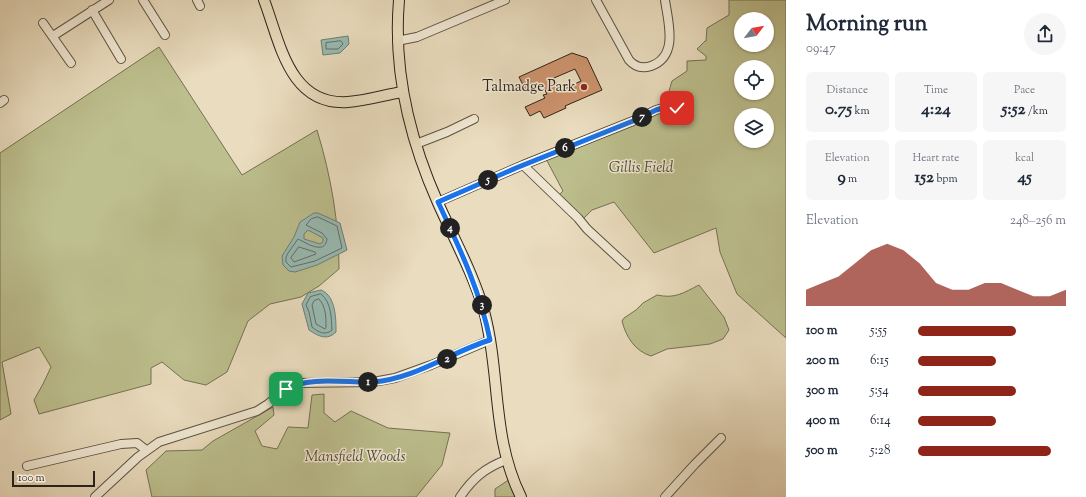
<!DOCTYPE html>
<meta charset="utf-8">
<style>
:root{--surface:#fff;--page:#f6f6f7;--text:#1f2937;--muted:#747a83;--accent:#8f2418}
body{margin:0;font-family:"Sorts Mill Goudy",serif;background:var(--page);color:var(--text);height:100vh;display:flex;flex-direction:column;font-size:15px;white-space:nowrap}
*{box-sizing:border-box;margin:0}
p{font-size:13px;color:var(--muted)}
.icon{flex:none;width:22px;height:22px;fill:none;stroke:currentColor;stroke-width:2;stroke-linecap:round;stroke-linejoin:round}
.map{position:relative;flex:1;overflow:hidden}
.details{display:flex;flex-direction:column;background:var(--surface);width:300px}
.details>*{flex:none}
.needle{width:26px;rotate:59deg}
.controls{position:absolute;left:734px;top:12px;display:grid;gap:8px}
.controls a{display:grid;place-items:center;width:40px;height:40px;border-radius:50%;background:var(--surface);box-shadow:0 1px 3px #0004;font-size:20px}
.scale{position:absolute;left:12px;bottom:10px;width:83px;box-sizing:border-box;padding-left:4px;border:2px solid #2c231a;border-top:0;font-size:11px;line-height:14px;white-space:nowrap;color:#2c231a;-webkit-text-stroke:3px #f1e9d5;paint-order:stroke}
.pin{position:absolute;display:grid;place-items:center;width:34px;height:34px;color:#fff;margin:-17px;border-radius:8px;box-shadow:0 2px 6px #0006}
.km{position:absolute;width:20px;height:20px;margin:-10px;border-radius:50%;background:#222;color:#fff;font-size:11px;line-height:20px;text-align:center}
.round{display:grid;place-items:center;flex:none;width:42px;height:42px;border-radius:21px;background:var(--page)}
.head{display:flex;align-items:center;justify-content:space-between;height:68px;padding:0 20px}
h1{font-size:22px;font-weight:800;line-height:30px}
.figures{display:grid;grid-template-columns:repeat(3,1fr);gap:6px;height:68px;padding:4px 20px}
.figures div{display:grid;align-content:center;border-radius:6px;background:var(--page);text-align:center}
.figures b{font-size:17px;font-weight:800}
.figures small{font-size:11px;font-weight:400}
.figures p{font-size:11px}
.chart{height:112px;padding:8px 20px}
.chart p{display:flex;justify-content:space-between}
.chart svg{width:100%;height:72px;margin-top:4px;fill:var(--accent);opacity:.7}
ul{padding:0 20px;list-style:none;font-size:13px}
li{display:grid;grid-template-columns:64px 48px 1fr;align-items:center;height:30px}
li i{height:10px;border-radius:5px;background:var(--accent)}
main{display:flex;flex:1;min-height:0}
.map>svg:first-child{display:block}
</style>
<main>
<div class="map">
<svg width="786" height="497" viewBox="0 0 786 497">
<rect width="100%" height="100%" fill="#eaddbf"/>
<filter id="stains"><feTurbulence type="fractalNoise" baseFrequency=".005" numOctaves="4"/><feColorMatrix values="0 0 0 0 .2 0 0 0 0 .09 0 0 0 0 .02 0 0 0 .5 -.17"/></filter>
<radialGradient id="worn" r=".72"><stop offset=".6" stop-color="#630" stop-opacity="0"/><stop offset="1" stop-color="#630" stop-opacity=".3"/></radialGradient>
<!-- green -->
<path fill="#bdbf8e" stroke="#747154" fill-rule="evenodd" d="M729 0H786V338L737 294 720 252 716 228 654 253 614 202 592 210 582 220 558 196 563 191 546 159 658 113C670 112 680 127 688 112 686 100 677 97 666 101L672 81 687 71V61L706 60V56L697 49 705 41H706L707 28 729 15ZM741 19H767V45H741ZM741 67H767V93H741ZM741 115H767V141H741Z
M159 47 242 175 317 130C331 176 339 222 339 269L319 286 301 297 270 304 248 321 227 372 206 385 184 380 162 362 151 368V384L39 414 34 400 43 384 51 367 39 347 2 362 11 414 0 420V153Z
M699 285 724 317 729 330 723 339 710 344 667 349 651 356C635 351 626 337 622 321L624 318 636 310 643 303 657 295C675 299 683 293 699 285Z
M324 394V413L335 422 351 411 388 428 450 433 442 465 416 497H152L146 470 166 451 202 450 213 441 273 407 274 415 255 431 262 446 277 449 288 427 308 428 312 395Z
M510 479 518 497H495V489Z"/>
<!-- water -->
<path fill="#98bbb4" stroke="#6d7e76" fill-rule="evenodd" d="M348 36 349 44 340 53 323 55 321 40Z
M314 213H318L340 223 347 250 317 265 295 272 289 271 283 265 282 256 294 237 300 222ZM308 230 323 238V242L320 244 304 239V234Z
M321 290C336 296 336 319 336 332 327 341 318 336 309 330L302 304 308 293Z"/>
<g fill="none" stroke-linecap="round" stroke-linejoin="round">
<!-- shore -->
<path stroke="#626f67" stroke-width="1" d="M341 41 343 44 338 49H326V43Z
M318 217 337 226 342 248 315 261 291 267 286 262V257L288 253 298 239C305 242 325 256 327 239L322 233 306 225 311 219Z
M299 247 315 252 316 254 294 262 291 258Z
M321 294C332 303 331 318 332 330 325 336 318 332 312 327L309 312 306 305 310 297Z
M319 299C326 306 326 318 326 327L325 329 316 324 312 305 314 301Z"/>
</g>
<!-- building -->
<path fill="#cd936d" stroke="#2c231a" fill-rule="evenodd" d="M572 53 587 58 602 90 565 106 566 108 544 118 540 111 530 116 525 107 545 98 543 95 547 94 542 84 526 91 519 77ZM575 69 581 81 560 91 554 78Z"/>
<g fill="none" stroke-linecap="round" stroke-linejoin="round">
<defs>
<path id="minor" d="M143 0 165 35
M197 0 200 6
M596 0 629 60C635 67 642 69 651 66 679 56 668 22 665 0
M92 10 121 59
M43 23 71 63
M53 36 109 0
M397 41 417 37 505 0
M0 103 4 100
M416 144 447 132 474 119
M523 165 578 218 587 229 626 265
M438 202 523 165 633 121 656 110 666 107 677 108
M27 466 121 444 137 443 146 450
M95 497 138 457 159 442 257 411 268 404 286 389 301 383 373 382 395 378 431 365 490 340
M460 497C473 478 485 468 506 460
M665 497 695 464 721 438"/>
<path id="major" d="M264 0C280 42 289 106 348 102 366 101 384 95 402 92
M399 0C393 71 409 138 438 203 454 239 473 273 484 311 501 375 491 436 521 497"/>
</defs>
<!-- minor casing -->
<use href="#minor" stroke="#5c5243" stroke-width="10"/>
<!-- major casing -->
<use href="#major" stroke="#2c231a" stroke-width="12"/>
<!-- minor -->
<use href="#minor" stroke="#f1e9d5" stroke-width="8"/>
<!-- major -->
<use href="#major" stroke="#eaddbf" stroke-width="10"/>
</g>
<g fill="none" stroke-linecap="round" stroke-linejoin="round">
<defs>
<path id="route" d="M286 389C309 376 347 383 373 382 415 379 451 352 490 340 480 290 459 247 438 202L516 168 633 121 656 110 666 107 677 108"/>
</defs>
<!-- route casing -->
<use href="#route" stroke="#fff" stroke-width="8"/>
<!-- route -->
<use href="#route" stroke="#1a73e8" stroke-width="5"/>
</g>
<!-- markers -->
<circle fill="#8f2418" stroke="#f1e9d5" stroke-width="1.5" cx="584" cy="87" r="4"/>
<g text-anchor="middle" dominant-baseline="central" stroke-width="3" stroke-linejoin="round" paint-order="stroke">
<!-- poi labels -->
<g font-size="15" fill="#2c231a" stroke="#f1e9d5" text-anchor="end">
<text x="576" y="87">Talmadge Park</text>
</g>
<!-- park labels -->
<g font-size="15" font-style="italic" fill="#504a37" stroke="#f1e9d5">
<text x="641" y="168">Gillis Field</text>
<text x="355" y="457">Mansfield Woods</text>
</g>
</g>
<rect width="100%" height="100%" filter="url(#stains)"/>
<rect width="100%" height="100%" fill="url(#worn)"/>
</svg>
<div class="controls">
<a><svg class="needle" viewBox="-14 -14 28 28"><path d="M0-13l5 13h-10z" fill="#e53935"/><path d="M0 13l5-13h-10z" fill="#747a83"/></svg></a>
<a><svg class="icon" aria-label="locate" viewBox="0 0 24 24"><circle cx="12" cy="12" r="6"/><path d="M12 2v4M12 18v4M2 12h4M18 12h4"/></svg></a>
<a><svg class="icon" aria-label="layers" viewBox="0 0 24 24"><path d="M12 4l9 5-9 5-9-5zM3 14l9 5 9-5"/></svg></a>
</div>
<div class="scale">100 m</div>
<div class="pin" style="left:286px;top:389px;background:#1e9e55"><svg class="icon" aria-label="arrive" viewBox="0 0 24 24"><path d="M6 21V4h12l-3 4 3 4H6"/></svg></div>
<div class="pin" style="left:677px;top:108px;background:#d93025"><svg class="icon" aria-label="check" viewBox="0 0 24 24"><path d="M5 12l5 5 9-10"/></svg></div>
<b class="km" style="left:368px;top:382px">1</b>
<b class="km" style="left:447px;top:359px">2</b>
<b class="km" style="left:482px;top:305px">3</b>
<b class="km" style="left:450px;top:228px">4</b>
<b class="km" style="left:488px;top:180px">5</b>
<b class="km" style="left:565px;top:148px">6</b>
<b class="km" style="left:642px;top:117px">7</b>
</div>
<section class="details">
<div class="head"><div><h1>Morning run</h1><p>09:47</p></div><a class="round"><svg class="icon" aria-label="share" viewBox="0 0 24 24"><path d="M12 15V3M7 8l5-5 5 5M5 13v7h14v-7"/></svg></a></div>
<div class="figures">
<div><p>Distance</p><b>0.75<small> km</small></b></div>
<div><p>Time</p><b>4:24</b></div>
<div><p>Pace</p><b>5:52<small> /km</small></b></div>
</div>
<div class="figures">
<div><p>Elevation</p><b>9<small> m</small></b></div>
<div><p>Heart rate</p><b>152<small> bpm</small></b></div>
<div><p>kcal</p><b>45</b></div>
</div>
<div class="chart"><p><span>Elevation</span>248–256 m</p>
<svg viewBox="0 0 160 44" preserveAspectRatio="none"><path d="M0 44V34L10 30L20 26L30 18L40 10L50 6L60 10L70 18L80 30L90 34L100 34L110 30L120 30L130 34L140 38L150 38L160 34V44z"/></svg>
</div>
<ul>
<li><b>100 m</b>5:55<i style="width:66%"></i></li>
<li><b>200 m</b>6:15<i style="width:53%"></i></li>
<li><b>300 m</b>5:54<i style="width:66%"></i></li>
<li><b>400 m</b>6:14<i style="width:53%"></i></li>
<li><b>500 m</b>5:28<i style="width:90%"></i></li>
</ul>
</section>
</main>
